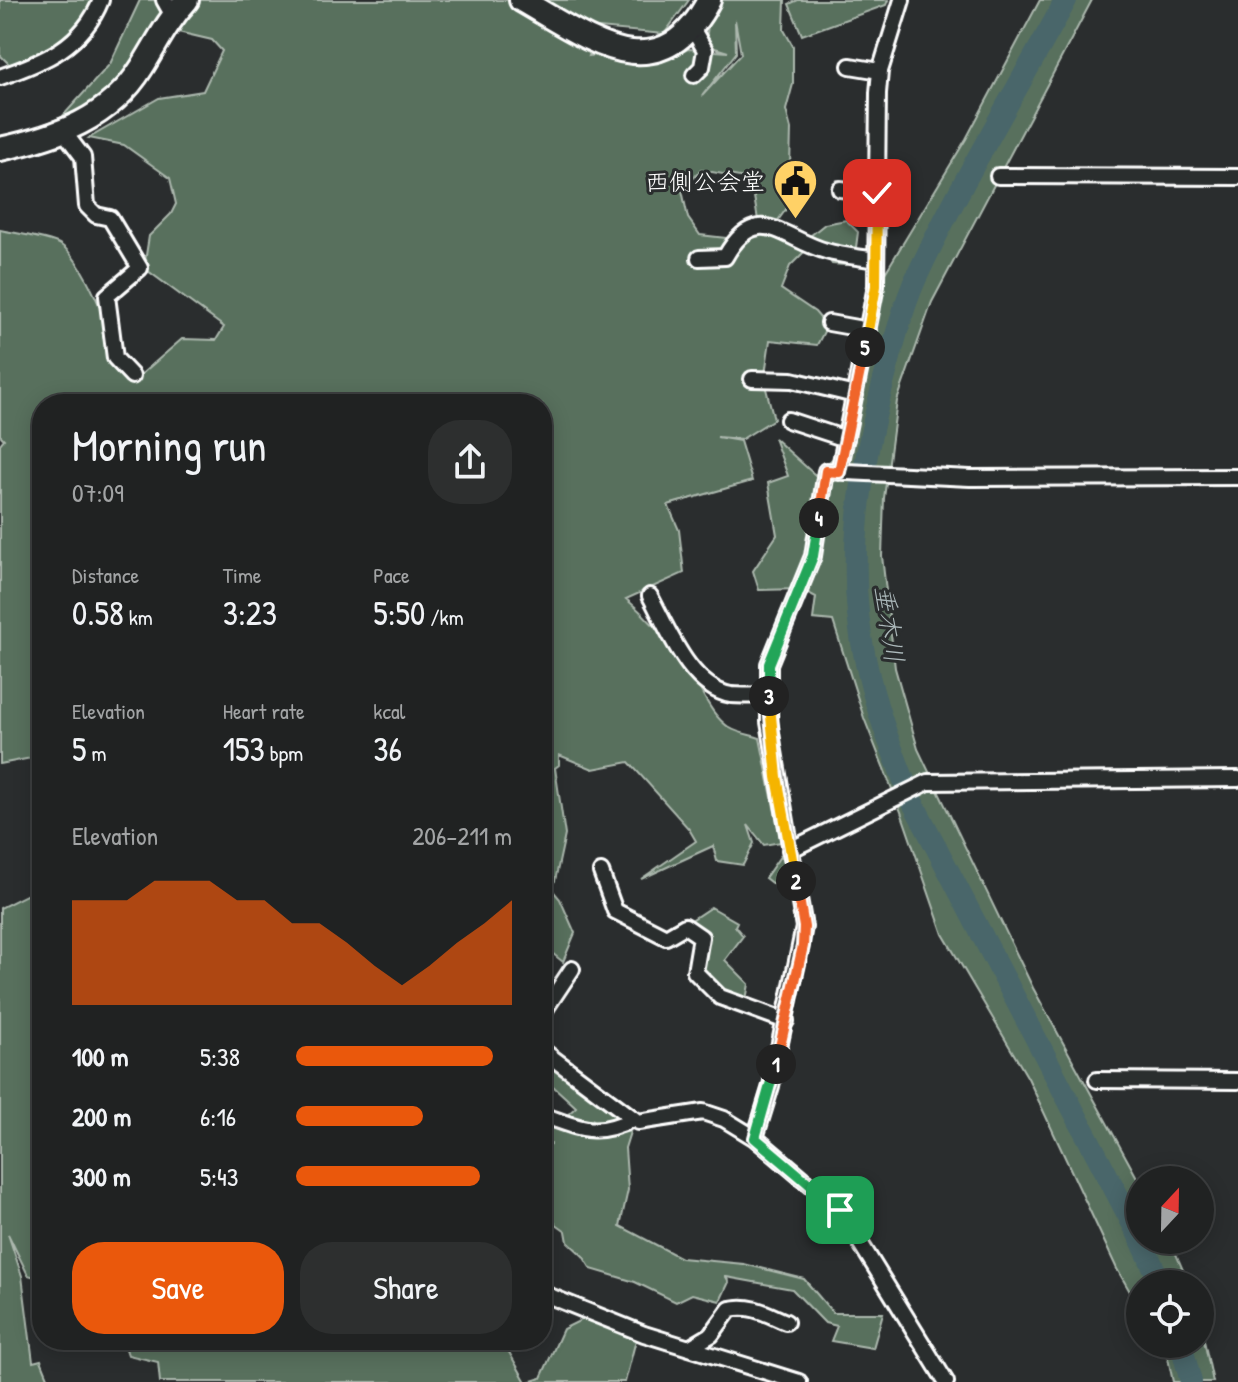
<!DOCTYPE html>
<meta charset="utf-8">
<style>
:root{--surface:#202222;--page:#2d2f2f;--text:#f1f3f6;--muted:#a2a4a5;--line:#3d3f40;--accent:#ea580c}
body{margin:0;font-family:"Patrick Hand","Klee One",sans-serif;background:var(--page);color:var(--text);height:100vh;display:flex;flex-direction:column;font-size:30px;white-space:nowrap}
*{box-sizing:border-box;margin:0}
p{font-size:26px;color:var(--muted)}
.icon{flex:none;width:44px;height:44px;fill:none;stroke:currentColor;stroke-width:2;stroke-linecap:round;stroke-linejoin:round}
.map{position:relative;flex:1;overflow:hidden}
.details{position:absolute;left:32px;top:394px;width:520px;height:956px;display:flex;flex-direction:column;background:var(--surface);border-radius:32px;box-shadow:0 4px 20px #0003,0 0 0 2px var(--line)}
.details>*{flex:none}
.needle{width:52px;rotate:22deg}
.fabs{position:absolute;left:1126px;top:1166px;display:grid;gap:16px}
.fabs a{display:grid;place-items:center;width:88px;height:88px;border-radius:50%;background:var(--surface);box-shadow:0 4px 20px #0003,0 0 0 2px var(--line);font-size:40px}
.pin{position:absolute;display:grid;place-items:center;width:68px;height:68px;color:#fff;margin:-34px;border-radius:16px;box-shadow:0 4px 12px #0006}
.km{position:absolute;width:40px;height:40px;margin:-20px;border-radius:50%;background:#222;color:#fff;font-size:22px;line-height:40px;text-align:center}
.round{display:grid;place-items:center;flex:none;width:84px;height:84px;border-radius:32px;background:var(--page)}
.overview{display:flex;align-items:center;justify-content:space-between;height:136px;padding:0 40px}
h1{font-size:44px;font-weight:600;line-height:60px}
.figures{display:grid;grid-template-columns:repeat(3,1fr);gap:12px;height:136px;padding:8px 40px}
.figures div{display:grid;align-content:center}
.figures b{font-size:34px;font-weight:600}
.figures small{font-size:22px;font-weight:400}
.figures p{font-size:22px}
.chart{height:224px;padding:16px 40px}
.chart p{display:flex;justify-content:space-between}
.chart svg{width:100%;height:144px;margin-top:8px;fill:var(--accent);opacity:.7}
.cta{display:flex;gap:16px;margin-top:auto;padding:16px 40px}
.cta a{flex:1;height:92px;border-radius:32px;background:var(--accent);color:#fff;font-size:32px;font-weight:600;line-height:92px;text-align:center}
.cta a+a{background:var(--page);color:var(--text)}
ul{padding:0 40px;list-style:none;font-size:26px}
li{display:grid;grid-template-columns:128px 96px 1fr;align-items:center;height:60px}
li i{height:20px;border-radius:10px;background:var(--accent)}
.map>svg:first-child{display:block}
</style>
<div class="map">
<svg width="1238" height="1382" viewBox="0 0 1238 1382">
<rect width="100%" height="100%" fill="#2a2d2e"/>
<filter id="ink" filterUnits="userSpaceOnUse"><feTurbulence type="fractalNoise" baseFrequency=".0125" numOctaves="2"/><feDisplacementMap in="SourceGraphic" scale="16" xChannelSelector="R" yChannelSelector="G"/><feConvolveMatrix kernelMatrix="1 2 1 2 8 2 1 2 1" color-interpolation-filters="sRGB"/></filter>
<g filter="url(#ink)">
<!-- green -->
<path fill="#58705d" stroke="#acb8ae" stroke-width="2" fill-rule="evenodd" d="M0 0H100L78 38 16 71 0 55Z
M140 0H159L165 14 110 98 80 118 24 133 62 117 110 64Z
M190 0H689L664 34 599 28 589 56 601 54 632 64 663 61 688 49 728 52 715 48 706 39 710 13 717 0H785L784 30 793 46V84L786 110 791 129 789 205 774 226H759L751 179 701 170 682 190 688 218 700 235 735 239 752 232 805 240 825 224 846 220 858 232 855 255 846 265 832 264 824 251 804 252 790 266 781 289 815 312 827 326 817 345 770 340 764 381 774 419 742 439 717 437 740 441 752 481 668 505 679 530 684 573 626 599C652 620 676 651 694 679 705 697 712 716 730 728 738 733 751 735 760 738L781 842 764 845 748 825 754 843 743 865 717 861 713 846 641 879 696 841 689 829 629 762 593 769 559 755V765L555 768 565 835 555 881 549 886 560 899 575 933 563 962 542 945V404H42V756L0 764V444L4 439 0 435V230C11 232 53 239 61 245 88 263 117 351 130 384L182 339 216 340 224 327 144 268 149 236 171 214 176 204 170 178 124 145 89 138 159 98 203 91 222 51 212 40 178 32ZM735 20 741 54 702 96 736 53Z
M798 0H888L886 5 802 35 789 4Z
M1040 0H1092L932 302 897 401 884 498 882 556 895 668 918 749 1033 988 1140 1183V1240H1170L1189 1284H1140V1309L1117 1269 1028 1078 943 934 901 812 864 718 833 621 813 619 816 597 801 589 759 590 753 571 777 535 768 483 788 476 774 438 815 475 842 450 876 288 966 139Z
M781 855 794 896 791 898 765 878Z
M42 887V1279L28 1275 8 1234 22 1276 33 1362 41 1360 50 1382H0V908Z
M711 907 737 922 735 926 743 936 725 960 749 984 746 1000 719 990 695 972 705 937 690 921Z
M544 1052 622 1117 607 1128 592 1119 604 1128 630 1132 625 1148 628 1190 620 1226 681 1258 744 1264 804 1279 833 1313H883L873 1348 831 1341 837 1326 825 1323 792 1289 726 1277 729 1282 720 1301 692 1294 676 1302 635 1282 591 1269 583 1256 568 1242 566 1231 552 1221H542V1148L552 1144 542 1147V1114L562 1120 576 1107 542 1076Z
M583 1319 637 1336 625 1382H528L541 1378 563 1329Z
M1200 1322 1213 1382H1173L1168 1358 1160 1344H1200Z
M123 1340H502L526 1382H160L158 1362 128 1355Z"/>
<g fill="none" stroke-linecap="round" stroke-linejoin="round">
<!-- river -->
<path stroke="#48666a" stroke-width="22" d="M1066 0C1016 92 960 183 916 278 902 309 894 343 885 376 860 470 844 566 866 663 876 711 894 755 912 801L1140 1238
M1141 1240 1161 1284
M1181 1344 1191 1382"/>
<defs>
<path id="minor" d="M164 0 173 16
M692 28 705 50 702 67 694 75
M850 66 880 71
M0 77C44 62 83 46 101 0
M64 132 83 157 87 206 96 215 110 218 140 268 107 296 115 358 132 376
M998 176 1238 177
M840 189 877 193
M699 258 725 257C757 200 783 239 826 251 842 256 860 257 876 260
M829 323 868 330
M752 379 792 380 855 395
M788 420 846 439
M839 472 876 286 878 93 880 71 902 0
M650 596C667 627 690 688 731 695 743 696 757 695 769 695
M790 850 928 782 1238 779
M601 872 615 911 666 937 685 926 701 937 695 972 720 997 786 1021
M542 1014 572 969
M542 1050 638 1122 703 1112 724 1119 755 1138 840 1210 946 1382
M1097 1080 1238 1081
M542 1115C581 1128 594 1138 633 1119
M755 1138 771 1086 804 927 769 722V664L813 556 826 471 970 478 1238 477
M542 1293 644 1334 799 1382
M689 1348 711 1335 730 1309C751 1304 767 1314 786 1322"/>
<path id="primary" d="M521 0C589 39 659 95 709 0
M0 149C56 137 110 119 142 67 157 43 168 20 187 0"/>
</defs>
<!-- minor casing -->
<use href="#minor" stroke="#fff" stroke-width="20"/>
<!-- primary casing -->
<use href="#primary" stroke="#fff" stroke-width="28"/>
<!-- minor -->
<use href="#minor" stroke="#2a2d2e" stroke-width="14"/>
<!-- primary -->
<use href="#primary" stroke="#2a2d2e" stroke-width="22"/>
</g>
</g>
<g fill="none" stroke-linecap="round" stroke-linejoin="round" filter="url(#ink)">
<defs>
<path id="split-1" d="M776 1064 755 1138 840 1210"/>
<path id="split-2" d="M776 1064 803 946 804 927 796 881"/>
<path id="split-3" d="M769 696 777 777 796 881"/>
<path id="split-4" d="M769 696V664L813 556 819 518"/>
<path id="split-5" d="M819 518 826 471 839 472 865 347"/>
<path id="split-6" d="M865 347 876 286 877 193"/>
</defs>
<!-- split-1 casing -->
<use href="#split-1" stroke="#fff" stroke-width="16"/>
<!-- split-2 casing -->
<use href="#split-2" stroke="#fff" stroke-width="16"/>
<!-- split-3 casing -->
<use href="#split-3" stroke="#fff" stroke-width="16"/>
<!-- split-4 casing -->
<use href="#split-4" stroke="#fff" stroke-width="16"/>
<!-- split-5 casing -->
<use href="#split-5" stroke="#fff" stroke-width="16"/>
<!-- split-6 casing -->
<use href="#split-6" stroke="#fff" stroke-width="16"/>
<!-- split-1 -->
<use href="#split-1" stroke="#22a559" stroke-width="10"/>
<!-- split-2 -->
<use href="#split-2" stroke="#f0652b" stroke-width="10"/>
<!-- split-3 -->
<use href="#split-3" stroke="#f5b400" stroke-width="10"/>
<!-- split-4 -->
<use href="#split-4" stroke="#22a559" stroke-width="10"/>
<!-- split-5 -->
<use href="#split-5" stroke="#f0652b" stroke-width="10"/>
<!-- split-6 -->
<use href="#split-6" stroke="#f5b400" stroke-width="10"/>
</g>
<!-- icons -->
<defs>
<symbol id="civic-pin" viewBox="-11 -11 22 30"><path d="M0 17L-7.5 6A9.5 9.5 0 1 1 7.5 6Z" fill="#ffd166" stroke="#2a2d2e"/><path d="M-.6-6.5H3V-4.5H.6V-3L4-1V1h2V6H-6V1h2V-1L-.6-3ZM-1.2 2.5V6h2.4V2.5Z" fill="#111"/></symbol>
</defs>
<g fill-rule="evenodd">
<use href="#civic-pin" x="770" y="156" width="51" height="69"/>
</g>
<g text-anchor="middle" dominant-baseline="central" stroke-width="6" stroke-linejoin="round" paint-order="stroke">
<!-- poi labels -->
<g font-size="24" fill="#fff" stroke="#2a2d2e" text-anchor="end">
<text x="765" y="181">西側公会堂</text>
</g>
<!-- water labels -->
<g font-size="26" font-style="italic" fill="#adbabc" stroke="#2a2d2e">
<text transform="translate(890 624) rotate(82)">垂木川</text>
</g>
</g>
</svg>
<div class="fabs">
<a><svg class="needle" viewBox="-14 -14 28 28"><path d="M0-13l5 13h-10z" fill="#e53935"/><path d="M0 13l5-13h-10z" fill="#a2a4a5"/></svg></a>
<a><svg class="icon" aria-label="locate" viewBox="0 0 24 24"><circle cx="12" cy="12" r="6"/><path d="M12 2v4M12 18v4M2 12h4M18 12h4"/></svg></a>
</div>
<div class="pin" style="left:840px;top:1210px;background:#1e9e55"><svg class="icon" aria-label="arrive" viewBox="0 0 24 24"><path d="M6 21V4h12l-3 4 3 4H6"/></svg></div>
<div class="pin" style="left:877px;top:193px;background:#d93025"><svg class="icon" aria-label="check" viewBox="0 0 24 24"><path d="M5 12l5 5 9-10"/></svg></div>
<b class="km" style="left:776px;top:1064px">1</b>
<b class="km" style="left:796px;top:881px">2</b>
<b class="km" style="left:769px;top:696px">3</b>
<b class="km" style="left:819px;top:518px">4</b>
<b class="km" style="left:865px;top:347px">5</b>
<section class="details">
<div class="overview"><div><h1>Morning run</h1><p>07:09</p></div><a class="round"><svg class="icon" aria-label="share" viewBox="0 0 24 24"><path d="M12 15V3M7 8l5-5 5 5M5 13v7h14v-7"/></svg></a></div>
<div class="figures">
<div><p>Distance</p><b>0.58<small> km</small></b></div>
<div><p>Time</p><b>3:23</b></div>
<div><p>Pace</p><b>5:50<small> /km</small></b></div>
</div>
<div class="figures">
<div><p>Elevation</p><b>5<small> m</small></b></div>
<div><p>Heart rate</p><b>153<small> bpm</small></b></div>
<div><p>kcal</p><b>36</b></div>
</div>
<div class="chart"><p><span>Elevation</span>206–211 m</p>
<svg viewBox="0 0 160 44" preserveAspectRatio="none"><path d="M0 44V12L10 12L20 12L30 6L40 6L50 6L60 12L70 12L80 19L90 19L100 25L110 32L120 38L130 32L140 25L150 19L160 12V44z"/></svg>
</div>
<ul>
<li><b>100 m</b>5:38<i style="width:91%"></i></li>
<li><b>200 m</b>6:16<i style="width:59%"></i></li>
<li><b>300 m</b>5:43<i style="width:85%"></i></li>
</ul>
<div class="cta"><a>Save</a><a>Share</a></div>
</section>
</div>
